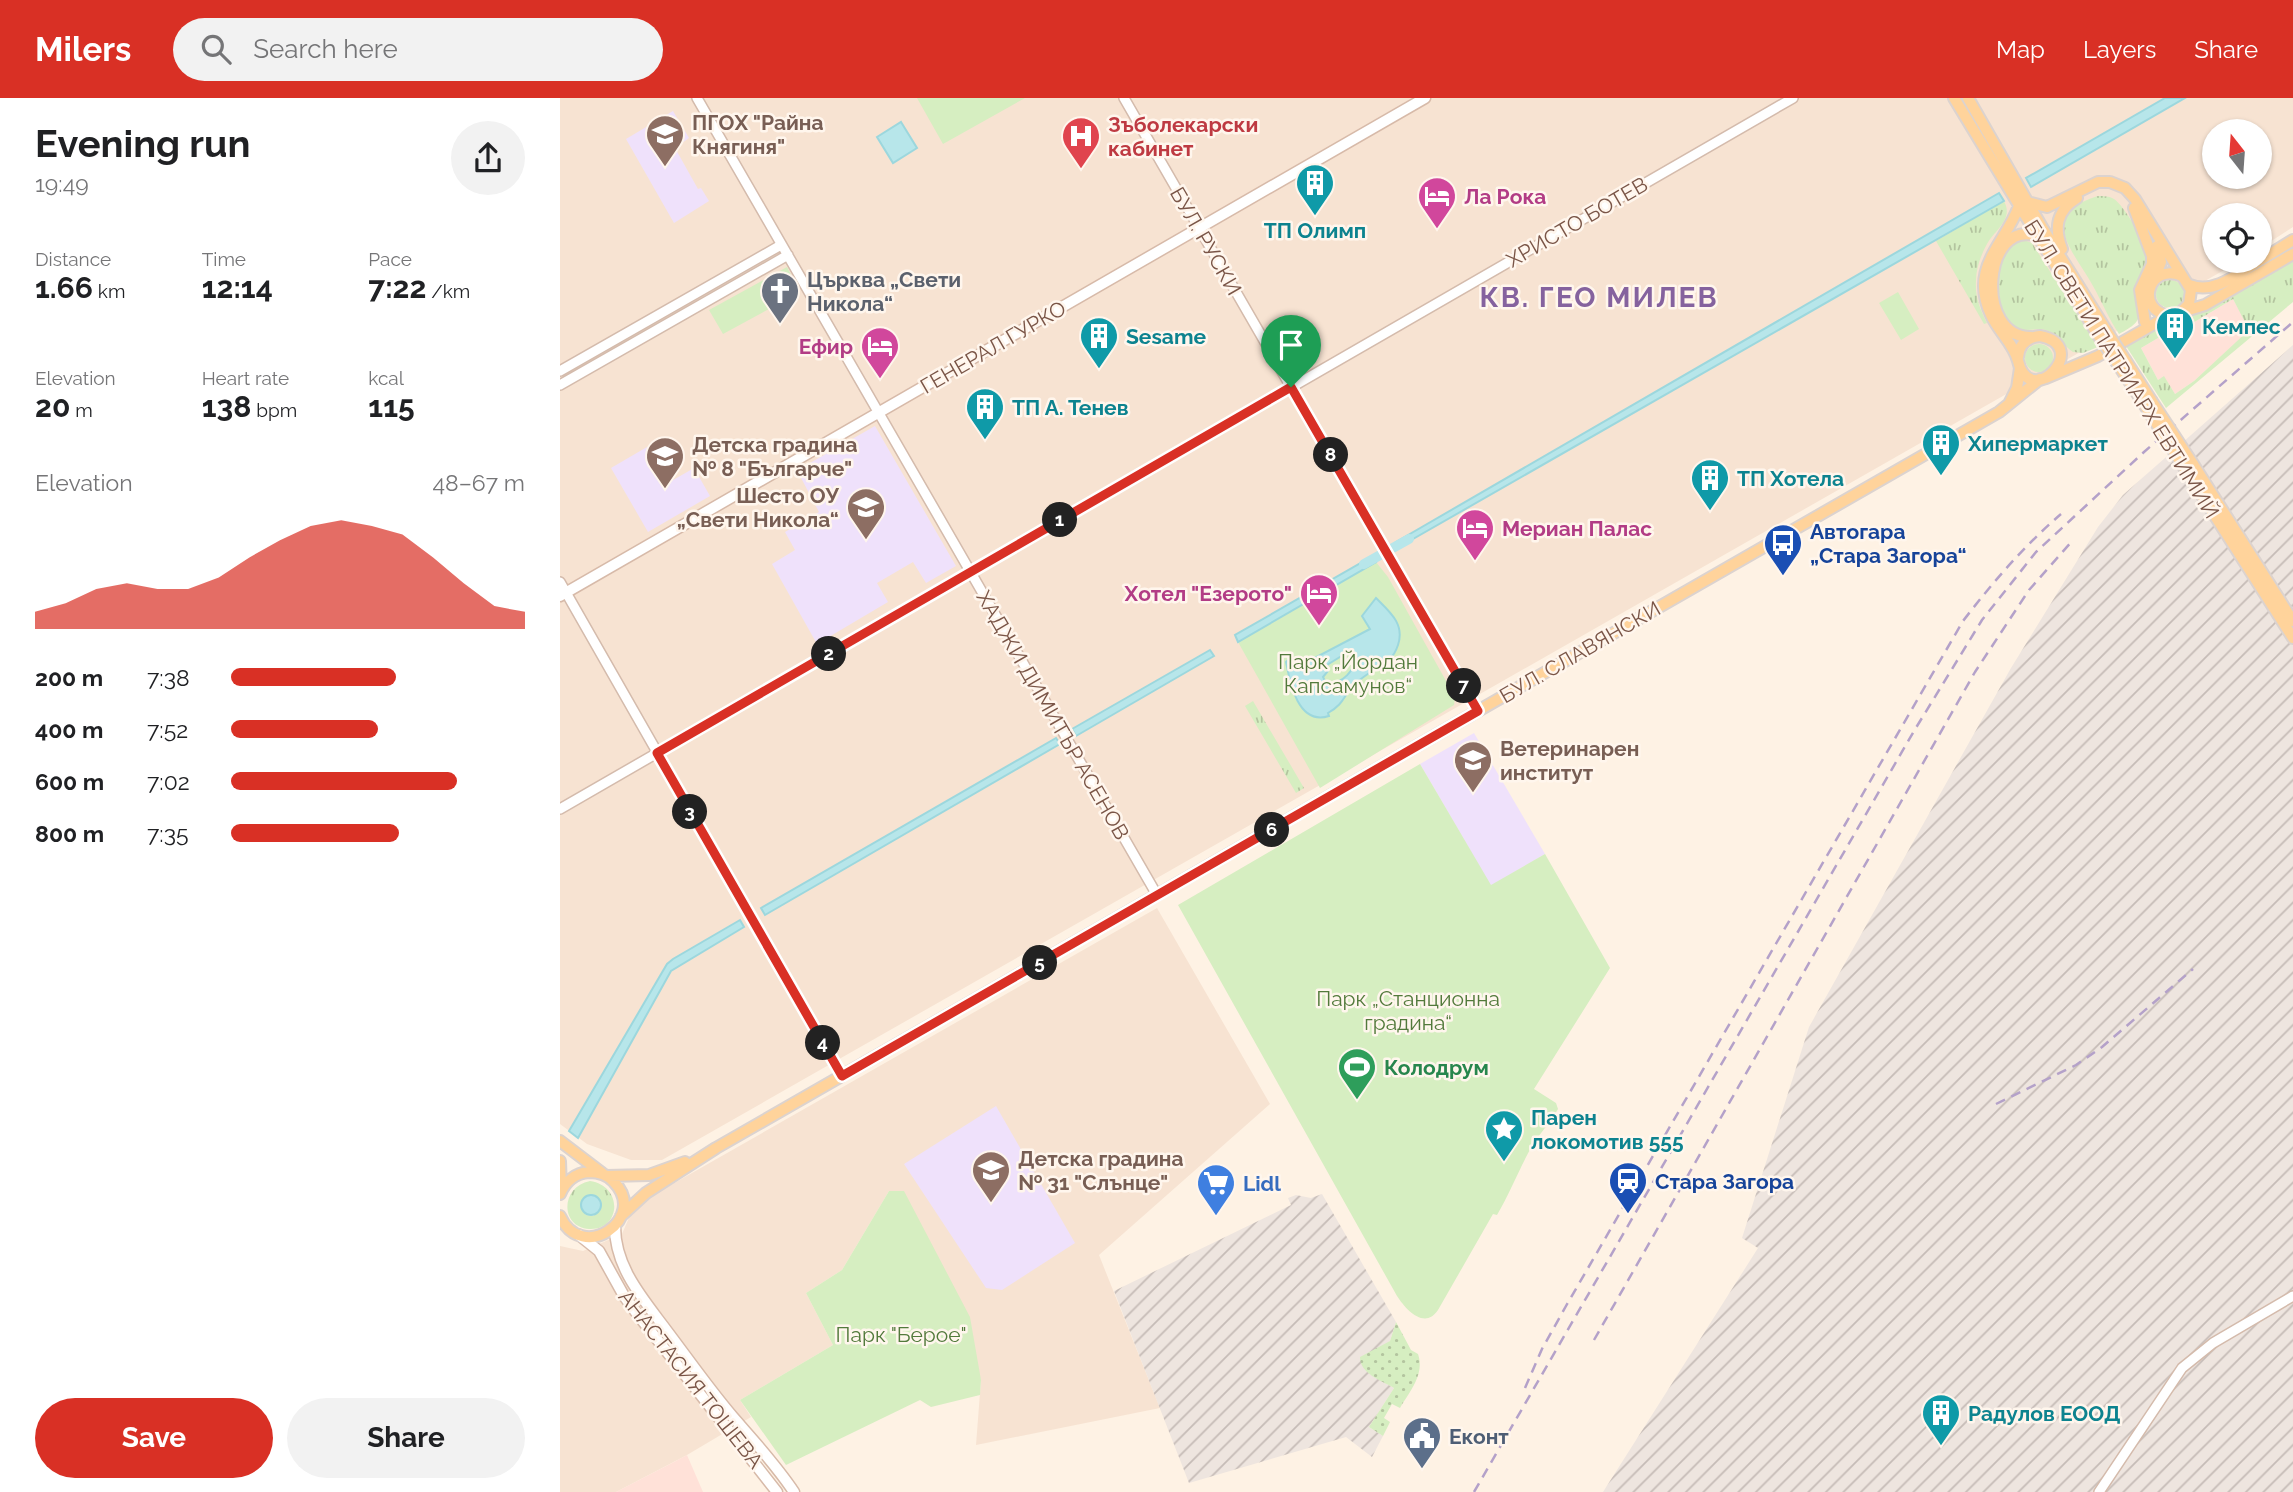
<!DOCTYPE html>
<meta charset="utf-8">
<style>
:root{--surface:#fff;--page:#f2f2f2;--text:#202124;--muted:#757577;--accent:#d93025}
body{margin:0;font-family:Raleway,sans-serif;background:var(--page);color:var(--text);height:100vh;display:flex;flex-direction:column;font-size:26px;white-space:nowrap}
*{box-sizing:border-box;margin:0}
p{font-size:23px;color:var(--muted)}
.icon{flex:none;width:38px;height:38px;fill:none;stroke:currentColor;stroke-width:2;stroke-linecap:round;stroke-linejoin:round}
.map{position:relative;flex:1;overflow:hidden}
.sheet{display:flex;flex-direction:column;background:var(--surface);width:560px}
.sheet>*{flex:none}
.needle{width:46px;rotate:343deg}
.controls{position:absolute;left:1642px;top:21px;display:grid;gap:14px}
.controls a{display:grid;place-items:center;width:70px;height:70px;border-radius:50%;background:var(--surface);box-shadow:0 2px 5px #0004;font-size:35px}
.pin{position:absolute;display:grid;place-items:center;width:60px;height:60px;color:#fff;margin:-72px -30px;border-radius:50% 50% 50% 0;rotate:-45deg;box-shadow:0 0 7px #0007}
.pin .icon{rotate:45deg}
.km{position:absolute;width:35px;height:35px;margin:-18px;border-radius:50%;background:#222;color:#fff;font-size:19px;line-height:35px;text-align:center}
.round{display:grid;place-items:center;flex:none;width:74px;height:74px;border-radius:37px;background:var(--page)}
.overview{display:flex;align-items:center;justify-content:space-between;height:119px;padding:0 35px}
h1{font-size:38px;font-weight:700;line-height:52px}
.figures{display:grid;grid-template-columns:repeat(3,1fr);gap:10px;height:119px;padding:7px 35px}
.figures div{display:grid;align-content:center}
.figures b{font-size:30px;font-weight:700}
.figures small{font-size:19px;font-weight:400}
.figures p{font-size:19px}
.chart{height:196px;padding:14px 35px}
.chart p{display:flex;justify-content:space-between}
.chart svg{width:100%;height:126px;margin-top:7px;fill:var(--accent);opacity:.7}
.primary-button{display:flex;gap:14px;margin-top:auto;padding:14px 35px}
.primary-button a{flex:1;height:80px;border-radius:42px;background:var(--accent);color:#fff;font-size:28px;font-weight:700;line-height:80px;text-align:center}
.primary-button a+a{background:var(--page);color:var(--text)}
ul{padding:0 35px;list-style:none;font-size:23px}
li{display:grid;grid-template-columns:112px 84px 1fr;align-items:center;height:52px}
li i{height:18px;border-radius:9px;background:var(--accent)}
header{display:flex;align-items:center;gap:42px;box-sizing:border-box;height:98px;padding:0 35px;background:var(--accent);color:#fff}
header strong{font-size:33px}
nav{display:flex;gap:38px;margin-inline-start:auto;font-size:24px}
.search{width:490px;height:63px;background:var(--page);display:flex;align-items:center;gap:18px;box-sizing:border-box;padding:0 24px;border-radius:38px;color:var(--muted);font-size:26px}
main{display:flex;flex:1;min-height:0}
.map>svg:first-child{display:block}
</style>
<header>
<strong>Milers</strong>
<div class="search"><svg class="icon" aria-label="search" viewBox="0 0 24 24"><circle cx="10" cy="10" r="6"/><path d="M15 15l6 6"/></svg>Search here</div>
<nav><a>Map</a><a>Layers</a><a>Share</a></nav>
</header>
<main>
<section class="sheet">
<div class="overview"><div><h1>Evening run</h1><p>19:49</p></div><a class="round"><svg class="icon" aria-label="share" viewBox="0 0 24 24"><path d="M12 15V3M7 8l5-5 5 5M5 13v7h14v-7"/></svg></a></div>
<div class="figures">
<div><p>Distance</p><b>1.66<small> km</small></b></div>
<div><p>Time</p><b>12:14</b></div>
<div><p>Pace</p><b>7:22<small> /km</small></b></div>
</div>
<div class="figures">
<div><p>Elevation</p><b>20<small> m</small></b></div>
<div><p>Heart rate</p><b>138<small> bpm</small></b></div>
<div><p>kcal</p><b>115</b></div>
</div>
<div class="chart"><p><span>Elevation</span>48–67 m</p>
<svg viewBox="0 0 160 44" preserveAspectRatio="none"><path d="M0 44V38L10 35L20 30L30 28L40 30L50 30L60 26L70 19L80 13L90 8L100 6L110 8L120 11L130 19L140 28L150 36L160 38V44z"/></svg>
</div>
<ul>
<li><b>200 m</b>7:38<i style="width:56%"></i></li>
<li><b>400 m</b>7:52<i style="width:50%"></i></li>
<li><b>600 m</b>7:02<i style="width:77%"></i></li>
<li><b>800 m</b>7:35<i style="width:57%"></i></li>
</ul>
<div class="primary-button"><a>Save</a><a>Share</a></div>
</section>
<div class="map">
<svg width="1733" height="1394" viewBox="0 0 1733 1394">
<defs>
<pattern id="industrial-furrows" width="10" height="10" patternUnits="userSpaceOnUse" patternTransform="scale(1.75)"><rect width="10" height="10" fill="#eee5df"/><path d="M-1 1l2-2M0 10L10 0M9 11l2-2" fill="none" stroke="#c6bcb7"/></pattern>
<pattern id="grass-tufts" width="24" height="20" patternUnits="userSpaceOnUse" patternTransform="scale(1.75)"><rect width="24" height="20" fill="#d6eec1"/><path d="M3 7l-1-3M5 7V3M7 7l1-3M15 17l-1-3M17 17v-4M19 17l1-3" fill="none" stroke="#b3c49f"/></pattern>
<pattern id="garden-dots" width="8" height="8" patternUnits="userSpaceOnUse" patternTransform="scale(1.75)"><rect width="8" height="8" fill="#d6eec1"/><path d="M2 2h.1M6 6h.1" fill="none" stroke="#b3c49f" stroke-width="1.8" stroke-linecap="round"/></pattern>
</defs>
<rect width="100%" height="100%" fill="#fef2e4"/>
<!-- residential -->
<path fill="#f7e3d2" fill-rule="evenodd" d="M0 0H1733V129L1699 151V117H1654V163H1680L102 1062H71L27 1046 0 1026ZM1654 33H1699V79H1654Z
M597 810 710 1006 539 1157 600 1310 416 1347 421 1282 329 1093 282 1172 246 1195 273 1247 180 1302 191 1319 127 1357 56 1394H0V1148L23 1153 62 1136 71 1115 95 1096Z"/>
<!-- commercial -->
<path fill="#ffe1d8" d="M1673 201 1690 232 1634 283 1615 296 1604 279 1598 282 1581 250 1610 233 1616 235Z
M127 1357 143 1394H56L114 1364Z"/>
<!-- industrial -->
<path fill="url(#industrial-furrows)" d="M1733 247V1394H1043L1198 1150 1182 1140 1249 929 1451 570 1538 429 1563 397Z
M762 1096 836 1224 830 1243 810 1276 834 1290 809 1329 823 1338 812 1359 786 1339 629 1385 554 1193 731 1107 728 1100 736 1097 751 1100Z"/>
<!-- education -->
<path fill="#efe1fb" d="M113 13 129 40 115 50 138 91 141 90 149 103 114 125 66 41Z
M315 328 396 468 366 485 353 464 317 485 328 504 257 546 212 466 235 452 225 434 259 414 239 376 251 369 250 365Z
M87 349 108 385 134 370 150 398 88 434 51 370Z
M914 635 985 756 931 788 860 666Z
M436 1008 515 1145 442 1192 426 1190 344 1066Z"/>
<!-- grass -->
<path fill="url(#grass-tufts)" fill-rule="evenodd" d="M1538 98C1544 98 1549 98 1554 101 1565 108 1589 150 1587 162 1586 173 1575 181 1575 192 1573 218 1591 219 1559 236 1549 221 1542 204 1533 188 1515 155 1475 117 1538 98Z
M1444 103C1454 121 1435 132 1427 146 1421 157 1416 170 1416 183 1415 199 1420 211 1427 225L1424 226 1376 143Z
M1461 141 1472 145 1538 249 1523 255 1513 254C1503 248 1500 237 1488 233 1476 228 1463 237 1452 227 1429 206 1431 154 1461 141Z
M1733 162V204L1606 310 1566 248 1603 224 1617 222 1646 212ZM1673 201 1689 232 1634 283 1615 296 1604 278 1598 282 1581 250 1610 233 1616 235Z
M1596 196a14 14 0 1 1 28 0a14 14 0 1 1-28 0Z
M1465 260a14 14 0 1 1 28 0a14 14 0 1 1-28 0Z
M693 603 744 690 736 695 685 608Z
M30 1083C64 1088 61 1133 29 1131 0 1129 0 1089 30 1083ZM29 1097 35 1098 41 1108 40 1113 33 1118 26 1117 21 1110V1103Z"/>
<!-- park -->
<path fill="#d6eec1" d="M357 0H465L383 46Z
M227 169 240 194 163 236 149 212Z
M1338 194 1359 231 1341 242 1319 205Z
M816 464 828 479 895 599 894 607 760 690 678 544Z
M860 666 931 787 985 756 1050 870 974 991 996 1005 998 1011C991 1024 980 1035 972 1048 959 1071 950 1095 937 1117L933 1116 878 1212C865 1232 846 1212 837 1198L618 807Z
M329 1093H344L410 1219 421 1282 420 1297 371 1309 360 1302 226 1367 180 1302 273 1247 246 1195 282 1172Z"/>
<!-- garden -->
<path fill="url(#garden-dots)" d="M836 1224 851 1252 858 1256C865 1276 850 1293 840 1310L832 1306 824 1320 830 1324 823 1338 809 1329 834 1290C821 1282 800 1276 800 1259L830 1243Z"/>
<!-- water -->
<path fill="#b7e6ea" stroke="#9cd7dd" stroke-width="2" fill-rule="evenodd" d="M1605 0H1625L1471 89 1466 80Z
M341 24 357 50 333 65 317 39Z
M1439 95 1444 103 839 449 836 444Z
M813 458 816 464 678 544 675 537Z
M816 500C830 514 845 526 838 547 836 553 834 558 829 561 819 569 808 575 797 584 783 596 786 605 768 615L769 618C738 628 730 585 726 564L730 560 749 563 810 531 802 518ZM788 554 796 557C796 572 782 587 766 585L763 579 768 573 767 567Z
M650 552 654 558 516 638 512 631Z
M496 640 500 646 205 817 201 810Z
M180 822 184 829 111 873 18 1040 9 1033 107 866 113 861Z
M21 1107a10 10 0 1 1 20 0a10 10 0 1 1-20 0Z"/>
<g fill="none" stroke-linecap="round" stroke-linejoin="round">
<!-- canal -->
<path stroke="#b7e6ea" stroke-width="10" d="M804 466 849 441"/>
<defs>
<path id="tertiary" d="M137 0 597 797
M564 0 918 613
M0 273 221 147
M0 287 228 157
M0 484 282 978
M0 711 1233 0
M1539 1394 1622 1270 1653 1245 1733 1198"/>
<path id="secondary" d="M0 498 865 0
M55 1129C55 1170 84 1202 107 1233 129 1262 149 1291 173 1319 194 1343 216 1367 234 1394
M19 1137 39 1153 64 1198 78 1217 217 1394"/>
<path id="primary" d="M1394 0 1538 237
M1408 0 1483 131 1546 232
M1467 104 1487 109 1538 84H1550L1565 90 1575 101 1631 192 1629 206 1620 215 1601 222 1538 258 1486 280
M1574 110 1592 158V166L1580 192 1585 224
M1502 151C1494 130 1496 113 1517 100
M1699 163 1733 142
M1593 183 1601 164 1597 148
M1630 187C1654 197 1679 175 1699 163
M1622 214 1645 207 1733 156
M1611 218C1573 213 1589 163 1622 178
M1471 239C1414 240 1423 120 1477 138
M1458 259C1459 246 1468 239 1480 238 1533 248 1470 314 1458 263 1454 246 1438 233 1431 217 1409 169 1444 148 1459 108
M1566 263 1591 302
M1559 268 1584 306
M1450 304 1457 290 1460 270
M1633 366 1733 523
M1625 371 1733 540
M0 1043 42 1075
M0 1063 1 1091
M47 1078 89 1077 125 1064
M0 1096C5 1084 15 1075 29 1074 39 1074 48 1077 54 1084 89 1120 22 1167 0 1118
M61 1118 86 1095 156 1050 1439 314 1480 281"/>
</defs>
<!-- tertiary casing -->
<use href="#tertiary" stroke="#d4bbac" stroke-width="12"/>
<!-- secondary casing -->
<use href="#secondary" stroke="#d7baa9" stroke-width="13"/>
<!-- primary casing -->
<use href="#primary" stroke="#dcd3cf" stroke-width="14"/>
<!-- tertiary -->
<use href="#tertiary" stroke="#fff" stroke-width="9"/>
<!-- secondary -->
<use href="#secondary" stroke="#fff" stroke-width="10"/>
<!-- primary -->
<use href="#primary" stroke="#ffd39b" stroke-width="10"/>
<!-- rail -->
<path stroke="#b4a1c9" stroke-width="2.5" stroke-dasharray="10 7" stroke-linecap="butt" d="M1436 1006 1516 967 1542 949 1633 871
M1034 1242 1415 574 1469 492 1513 442
M965 1290 982 1251 1006 1208 1403 523C1433 484 1463 449 1501 416
M914 1394 1354 633 1422 522 1476 454 1584 354 1733 224"/>
<defs>
<path id="primary-bridge" d="M1546 232 1566 263
M1538 237 1559 268
M1591 302 1633 366
M1584 306 1625 371"/>
</defs>
<!-- primary-bridge casing -->
<use href="#primary-bridge" stroke="#dcd3cf" stroke-width="14" stroke-linecap="butt"/>
<!-- primary-bridge -->
<use href="#primary-bridge" stroke="#ffd39b" stroke-width="10"/>
</g>
<g fill="none" stroke-linecap="round" stroke-linejoin="round">
<defs>
<path id="route" d="M731 289 918 613 282 978 97 655Z"/>
</defs>
<!-- route casing -->
<use href="#route" stroke="#fff" stroke-width="14"/>
<!-- route -->
<use href="#route" stroke="#d93025" stroke-width="9"/>
</g>
<!-- icons -->
<defs>
<symbol id="school-pin" viewBox="-11 -11 22 30"><path d="M0 17L-7.5 6A9.5 9.5 0 1 1 7.5 6Z" fill="#8d6e63" stroke="#fff6ed"/><path d="M0-5L7-2L0 1L-7-2ZM-4 1L0 2.5L4 1V4Q0 6-4 4Z" fill="#fff"/></symbol>
<symbol id="hospital-pin" viewBox="-11 -11 22 30"><path d="M0 17L-7.5 6A9.5 9.5 0 1 1 7.5 6Z" fill="#e0444e" stroke="#fff6ed"/><path d="M-5-5h3v3.5h4V-5h3V5h-3V1.5h-4V5h-3Z" fill="#fff"/></symbol>
<symbol id="building-pin" viewBox="-11 -11 22 30"><path d="M0 17L-7.5 6A9.5 9.5 0 1 1 7.5 6Z" fill="#0f9aa8" stroke="#fff6ed"/><path d="M-4-6H4V6H1V3H-1V6H-4ZM-2.5-4.3h1.7v1.8h-1.7ZM.8-4.3h1.7v1.8H.8ZM-2.5-1h1.7V.8h-1.7ZM.8-1h1.7V.8H.8Z" fill="#fff"/></symbol>
<symbol id="hotel-pin" viewBox="-11 -11 22 30"><path d="M0 17L-7.5 6A9.5 9.5 0 1 1 7.5 6Z" fill="#d1479c" stroke="#fff6ed"/><path d="M-6-4.5h1.5V1H6V5H4.5V3h-9V5H-6ZM-4 0a1.8 1.8 0 1 1 3.6 0ZM.5 0V-2.5h3Q6-2.5 6 0Z" fill="#fff"/></symbol>
<symbol id="church-pin" viewBox="-11 -11 22 30"><path d="M0 17L-7.5 6A9.5 9.5 0 1 1 7.5 6Z" fill="#6b7280" stroke="#fff6ed"/><path d="M-1.2-6h2.4v3.5h3.3v2.4h-3.3V6h-2.4V-.1h-3.3v-2.4h3.3Z" fill="#fff"/></symbol>
<symbol id="bus-pin" viewBox="-11 -11 22 30"><path d="M0 17L-7.5 6A9.5 9.5 0 1 1 7.5 6Z" fill="#1a4fb4" stroke="#fff6ed"/><path d="M-5-6H5V4H4V6H2V4H-2V6H-4V4H-5ZM-3.5-4V0h7V-4ZM-3.5 1.2v1.5H-2V1.2ZM2 1.2v1.5H3.5V1.2Z" fill="#fff"/></symbol>
<symbol id="university-pin" viewBox="-11 -11 22 30"><path d="M0 17L-7.5 6A9.5 9.5 0 1 1 7.5 6Z" fill="#8d6e63" stroke="#fff6ed"/><path d="M0-5L7-2L0 1L-7-2ZM-4 1L0 2.5L4 1V4Q0 6-4 4Z" fill="#fff"/></symbol>
<symbol id="stadium-pin" viewBox="-11 -11 22 30"><path d="M0 17L-7.5 6A9.5 9.5 0 1 1 7.5 6Z" fill="#2e9e5b" stroke="#fff6ed"/><path d="M0-5a6.5 5 0 1 0 0 10a6.5 5 0 1 0 0-10ZM-3.5-1.8h7v3.6h-7Z" fill="#fff"/></symbol>
<symbol id="sight-pin" viewBox="-11 -11 22 30"><path d="M0 17L-7.5 6A9.5 9.5 0 1 1 7.5 6Z" fill="#0f9aa8" stroke="#fff6ed"/><path d="M0-6L1.8-2.2L6-1.7L2.9 1.2L3.7 5.4L0 3.3L-3.7 5.4L-2.9 1.2L-6-1.7L-1.8-2.2Z" fill="#fff"/></symbol>
<symbol id="station-pin" viewBox="-11 -11 22 30"><path d="M0 17L-7.5 6A9.5 9.5 0 1 1 7.5 6Z" fill="#1a4fb4" stroke="#fff6ed"/><path d="M-3-6H3Q5-6 5-4V2Q5 4 3 4L4.5 6H3L1.5 4h-3L-3 6H-4.5L-3 4Q-5 4-5 2V-4Q-5-6-3-6ZM-3.5-4v3h7v-3ZM-3.5 1v1.5H-2V1ZM2 1v1.5H3.5V1Z" fill="#fff"/></symbol>
<symbol id="supermarket-pin" viewBox="-11 -11 22 30"><path d="M0 17L-7.5 6A9.5 9.5 0 1 1 7.5 6Z" fill="#3f7fe0" stroke="#fff6ed"/><path d="M-6-5.5h2.5l.6 2H6L4.5 2H-2.5L-4.4-4H-6ZM-1.5 3.2a1.3 1.3 0 1 0 .1 0ZM3 3.2a1.3 1.3 0 1 0 .1 0Z" fill="#fff"/></symbol>
<symbol id="civic-pin" viewBox="-11 -11 22 30"><path d="M0 17L-7.5 6A9.5 9.5 0 1 1 7.5 6Z" fill="#5c6f8a" stroke="#fff6ed"/><path d="M-.6-6.5H3V-4.5H.6V-3L4-1V1h2V6H-6V1h2V-1L-.6-3ZM-1.2 2.5V6h2.4V2.5Z" fill="#fff"/></symbol>
</defs>
<g fill-rule="evenodd">
<use href="#school-pin" x="83" y="14" width="44" height="60"/>
<use href="#hospital-pin" x="499" y="16" width="44" height="60"/>
<use href="#building-pin" x="733" y="63" width="44" height="60"/>
<use href="#hotel-pin" x="855" y="76" width="44" height="60"/>
<use href="#church-pin" x="198" y="171" width="44" height="60"/>
<use href="#building-pin" x="1593" y="206" width="44" height="60"/>
<use href="#building-pin" x="517" y="216" width="44" height="60"/>
<use href="#hotel-pin" x="298" y="226" width="44" height="60"/>
<use href="#building-pin" x="403" y="287" width="44" height="60"/>
<use href="#building-pin" x="1359" y="323" width="44" height="60"/>
<use href="#school-pin" x="83" y="336" width="44" height="60"/>
<use href="#building-pin" x="1128" y="358" width="44" height="60"/>
<use href="#school-pin" x="284" y="387" width="44" height="60"/>
<use href="#hotel-pin" x="893" y="408" width="44" height="60"/>
<use href="#bus-pin" x="1201" y="423" width="44" height="60"/>
<use href="#hotel-pin" x="737" y="473" width="44" height="60"/>
<use href="#university-pin" x="891" y="640" width="44" height="60"/>
<use href="#stadium-pin" x="775" y="947" width="44" height="60"/>
<use href="#sight-pin" x="922" y="1009" width="44" height="60"/>
<use href="#school-pin" x="409" y="1050" width="44" height="60"/>
<use href="#station-pin" x="1046" y="1061" width="44" height="60"/>
<use href="#supermarket-pin" x="634" y="1063" width="44" height="60"/>
<use href="#building-pin" x="1359" y="1293" width="44" height="60"/>
<use href="#civic-pin" x="840" y="1316" width="44" height="60"/>
</g>
<g text-anchor="middle" dominant-baseline="central" stroke-width="5" stroke-linejoin="round" paint-order="stroke">
<!-- education labels -->
<g font-size="21" font-weight="bold" fill="#785e54" stroke="#fff6ed" text-anchor="start">
<text x="132" y="24">ПГОХ "Райна<tspan x="132" dy="24">Княгиня"</tspan></text>
<text x="132" y="346">Детска градина<tspan x="132" dy="24">№ 8 "Българче"</tspan></text>
<text x="279" y="397" text-anchor="end">Шесто ОУ<tspan x="279" dy="24">„Свети Никола“</tspan></text>
<text x="940" y="650">Ветеринарен<tspan x="940" dy="24">институт</tspan></text>
<text x="458" y="1060">Детска градина<tspan x="458" dy="24">№ 31 "Слънце"</tspan></text>
</g>
<!-- health labels -->
<g font-size="21" font-weight="bold" fill="#be3a42" stroke="#fff6ed" text-anchor="start">
<text x="548" y="26">Зъболекарски<tspan x="548" dy="24">кабинет</tspan></text>
</g>
<!-- hotel labels -->
<g font-size="21" font-weight="bold" fill="#b23c85" stroke="#fff6ed" text-anchor="start">
<text x="904" y="98">Ла Рока</text>
<text x="293" y="248" text-anchor="end">Ефир</text>
<text x="942" y="430">Мериан Палас</text>
<text x="732" y="495" text-anchor="end">Хотел "Езерото"</text>
</g>
<!-- street labels -->
<g font-size="21" fill="#7a5547" stroke="#fff6ed">
<text transform="translate(1017 124) rotate(-30)">ХРИСТО БОТЕВ</text>
<text transform="translate(646 143) rotate(60)">БУЛ. РУСКИ</text>
<text transform="translate(433 249) rotate(-30)">ГЕНЕРАЛ ГУРКО</text>
<text transform="translate(1562 271) rotate(58)">БУЛ. СВЕТИ ПАТРИАРХ ЕВТИМИЙ</text>
<text transform="translate(1020 554) rotate(-30)">БУЛ. СЛАВЯНСКИ</text>
<text transform="translate(493 617) rotate(60)">ХАДЖИ ДИМИТЪР АСЕНОВ</text>
<text transform="translate(131 1281) rotate(52)">АНАСТАСИЯ ТОШЕВА</text>
</g>
<!-- culture labels -->
<g font-size="21" font-weight="bold" fill="#0d838f" stroke="#fff6ed" text-anchor="start">
<text x="755" y="132" text-anchor="middle">ТП Олимп</text>
<text x="1642" y="228">Кемпес</text>
<text x="566" y="238">Sesame</text>
<text x="452" y="309">ТП А. Тенев</text>
<text x="1408" y="345">Хипермаркет</text>
<text x="1177" y="380">ТП Хотела</text>
<text x="971" y="1019">Парен<tspan x="971" dy="24">локомотив 555</tspan></text>
<text x="1408" y="1315">Радулов ЕООД</text>
</g>
<!-- worship labels -->
<g font-size="21" font-weight="bold" fill="#5b616d" stroke="#fff6ed" text-anchor="start">
<text x="247" y="181">Църква „Свети<tspan x="247" dy="24">Никола“</tspan></text>
</g>
<!-- transit labels -->
<g font-size="21" font-weight="bold" fill="#164399" stroke="#fff6ed" text-anchor="start">
<text x="1250" y="433">Автогара<tspan x="1250" dy="24">„Стара Загора“</tspan></text>
<text x="1095" y="1083">Стара Загора</text>
</g>
<!-- park labels -->
<g font-size="21" fill="#527a3b" stroke="#fff6ed">
<text x="788" y="563">Парк „Йордан<tspan x="788" dy="24">Капсамунов“</tspan></text>
<text x="848" y="900">Парк „Станционна<tspan x="848" dy="24">градина“</tspan></text>
<text x="341" y="1236">Парк "Берое"</text>
</g>
<!-- leisure labels -->
<g font-size="21" font-weight="bold" fill="#27864d" stroke="#fff6ed" text-anchor="start">
<text x="824" y="969">Колодрум</text>
</g>
<!-- shop labels -->
<g font-size="21" font-weight="bold" fill="#366cbe" stroke="#fff6ed" text-anchor="start">
<text x="683" y="1085">Lidl</text>
</g>
<!-- service labels -->
<g font-size="21" font-weight="bold" fill="#4e5e75" stroke="#fff6ed" text-anchor="start">
<text x="889" y="1338">Еконт</text>
</g>
<!-- district labels -->
<g font-size="28" font-weight="bold" letter-spacing="2" fill="#85629e" stroke="#fff6ed">
<text x="1039" y="199">КВ. ГЕО МИЛЕВ</text>
</g>
</g>
</svg>
<div class="controls">
<a><svg class="needle" viewBox="-14 -14 28 28"><path d="M0-13l5 13h-10z" fill="#e53935"/><path d="M0 13l5-13h-10z" fill="#757577"/></svg></a>
<a><svg class="icon" aria-label="locate" viewBox="0 0 24 24"><circle cx="12" cy="12" r="6"/><path d="M12 2v4M12 18v4M2 12h4M18 12h4"/></svg></a>
</div>
<div class="pin" style="left:731px;top:289px;background:#1e9e55"><svg class="icon" aria-label="arrive" viewBox="0 0 24 24"><path d="M6 21V4h12l-3 4 3 4H6"/></svg></div>
<b class="km" style="left:500px;top:422px">1</b>
<b class="km" style="left:269px;top:556px">2</b>
<b class="km" style="left:130px;top:714px">3</b>
<b class="km" style="left:263px;top:945px">4</b>
<b class="km" style="left:480px;top:865px">5</b>
<b class="km" style="left:712px;top:732px">6</b>
<b class="km" style="left:904px;top:588px">7</b>
<b class="km" style="left:771px;top:357px">8</b>
</div>
</main>
